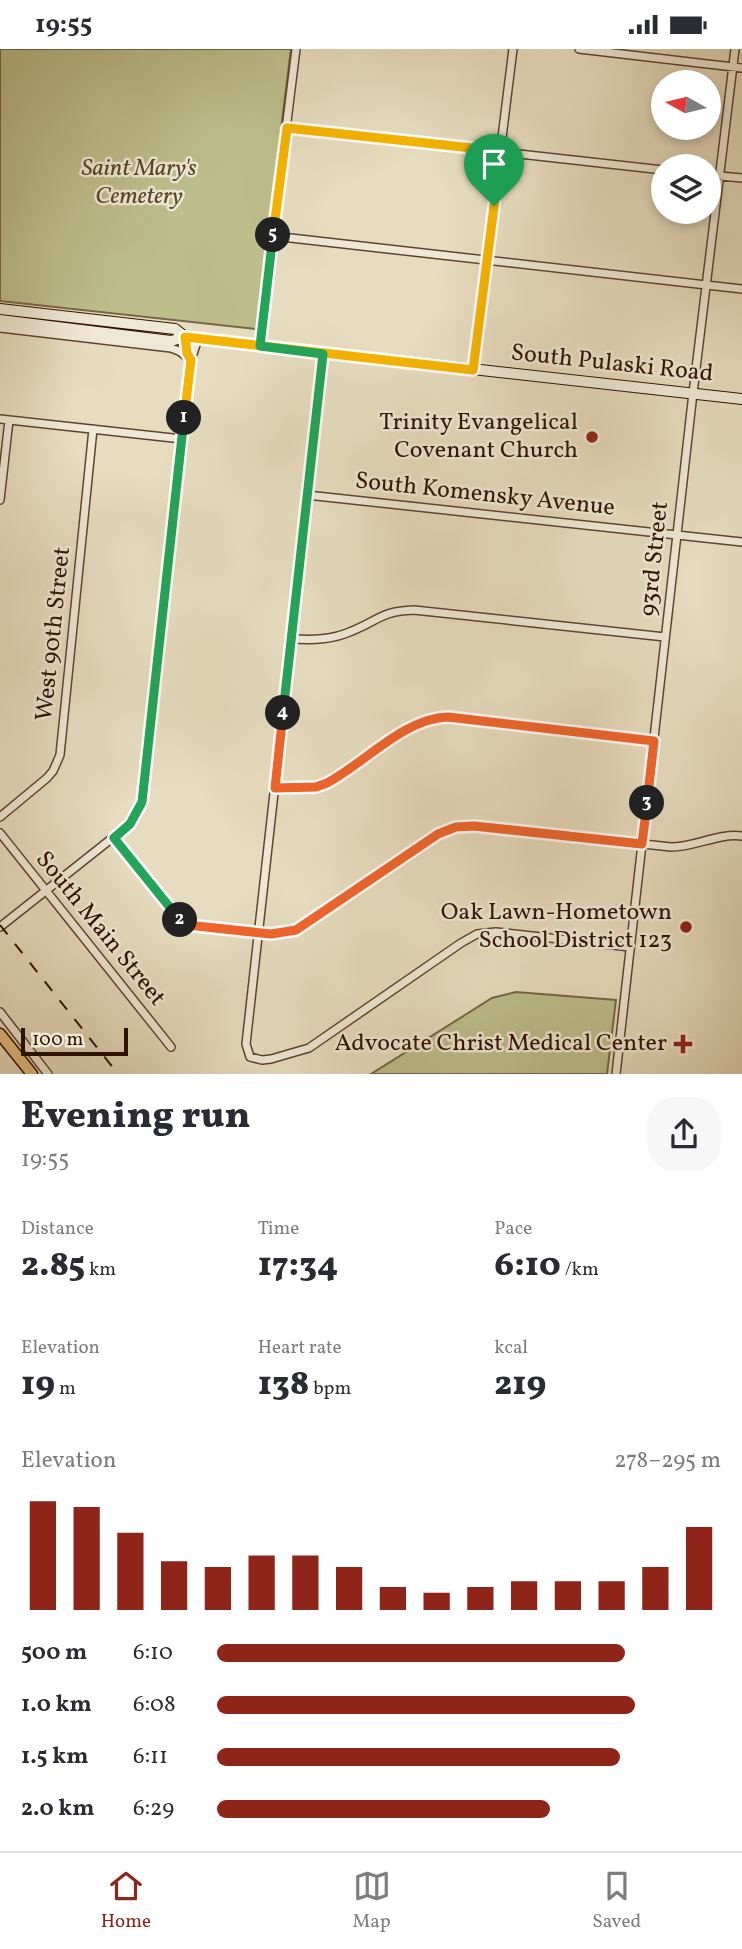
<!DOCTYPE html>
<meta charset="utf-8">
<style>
:root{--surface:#fff;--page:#f7f7f7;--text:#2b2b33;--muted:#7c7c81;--line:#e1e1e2;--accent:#8f2418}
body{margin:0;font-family:Vollkorn,serif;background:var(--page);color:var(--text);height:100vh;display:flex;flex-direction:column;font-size:26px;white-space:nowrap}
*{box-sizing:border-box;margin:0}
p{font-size:23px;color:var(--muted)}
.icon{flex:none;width:38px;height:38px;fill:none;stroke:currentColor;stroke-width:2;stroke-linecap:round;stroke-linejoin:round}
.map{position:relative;height:1025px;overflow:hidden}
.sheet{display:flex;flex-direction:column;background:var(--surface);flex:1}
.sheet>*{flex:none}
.needle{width:46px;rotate:278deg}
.buttons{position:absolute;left:651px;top:21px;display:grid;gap:14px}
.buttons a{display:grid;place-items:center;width:70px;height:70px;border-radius:50%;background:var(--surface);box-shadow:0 4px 10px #0003;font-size:35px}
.scale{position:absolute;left:21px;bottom:18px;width:107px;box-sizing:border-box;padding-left:7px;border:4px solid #301200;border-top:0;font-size:19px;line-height:24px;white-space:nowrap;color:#301200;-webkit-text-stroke:5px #efe8d5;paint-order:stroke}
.pin{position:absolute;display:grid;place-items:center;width:60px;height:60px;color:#fff;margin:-72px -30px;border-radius:50% 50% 50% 0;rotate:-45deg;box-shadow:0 0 7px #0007}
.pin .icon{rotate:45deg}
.km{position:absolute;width:35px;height:35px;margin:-18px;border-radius:50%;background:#222;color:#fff;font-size:19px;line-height:35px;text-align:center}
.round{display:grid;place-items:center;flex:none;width:74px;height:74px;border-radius:28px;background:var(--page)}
.overview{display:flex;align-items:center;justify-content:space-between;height:119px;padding:0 21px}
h1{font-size:38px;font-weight:800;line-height:52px}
.stats{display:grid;grid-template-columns:repeat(3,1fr);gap:10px;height:119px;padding:7px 21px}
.stats div{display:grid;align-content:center}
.stats b{font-size:35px;font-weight:800}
.stats small{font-size:19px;font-weight:400}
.stats p{font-size:19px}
.chart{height:196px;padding:14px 21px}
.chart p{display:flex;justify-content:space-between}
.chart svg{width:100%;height:126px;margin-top:7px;stroke:var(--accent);stroke-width:6}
ul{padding:0 21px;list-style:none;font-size:23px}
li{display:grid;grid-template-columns:112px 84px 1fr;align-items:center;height:52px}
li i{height:18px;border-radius:9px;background:var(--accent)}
.status{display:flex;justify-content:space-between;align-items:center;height:49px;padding:0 35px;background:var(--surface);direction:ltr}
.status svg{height:19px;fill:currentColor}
.tabs{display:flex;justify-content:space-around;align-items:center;height:98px;border-top:2px solid var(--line);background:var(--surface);font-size:19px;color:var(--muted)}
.tabs a{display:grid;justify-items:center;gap:4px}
.tabs .selected{color:var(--accent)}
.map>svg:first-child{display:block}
</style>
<div class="status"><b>19:55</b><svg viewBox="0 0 49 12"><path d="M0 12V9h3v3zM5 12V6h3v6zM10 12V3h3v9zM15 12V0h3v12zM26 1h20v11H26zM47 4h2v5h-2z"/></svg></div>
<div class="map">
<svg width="742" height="1025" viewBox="0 0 742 1025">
<rect width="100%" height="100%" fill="#e7dcbf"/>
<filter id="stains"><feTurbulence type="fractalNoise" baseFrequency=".00286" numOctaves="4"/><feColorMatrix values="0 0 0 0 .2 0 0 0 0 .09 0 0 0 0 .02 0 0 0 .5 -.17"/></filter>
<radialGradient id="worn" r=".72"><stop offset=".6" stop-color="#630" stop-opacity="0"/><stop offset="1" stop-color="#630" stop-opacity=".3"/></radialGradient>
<!-- green -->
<path fill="#bdbe8c" stroke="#766846" stroke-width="2" d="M0 0H291L256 280 0 252Z
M516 943 616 951 607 1025H371L492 949Z"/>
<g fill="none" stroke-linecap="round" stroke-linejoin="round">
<defs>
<path id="street" d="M579 0 742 19
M287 79 663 121
M709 126 742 129
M273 187 742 240
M0 279 171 299 179 302 191 311
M259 297 296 0
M323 305 246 995 250 1008 262 1011 271 1010 309 999 461 894 477 885 496 883 630 898
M473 321 513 0
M0 370 182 390
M307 446 742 493
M0 451 9 371
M292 590C313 591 332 591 352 582 379 571 382 562 414 561L665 588
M275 739 316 738 327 734 413 676 438 668 654 692
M0 768 47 729 53 722 60 706 93 380
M0 784 171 998
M114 789 184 875 271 885 288 883 305 876 437 785 456 778 475 777 671 798C695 798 718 784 742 787
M0 878 130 775 142 753 191 311 198 290
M0 963 48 1025
M616 1025 693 344 735 0"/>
<path id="secondary" d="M0 260 175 280 185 288
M0 271 171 292 185 288 742 350"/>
<path id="primary" d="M0 985 32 1025"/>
</defs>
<!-- street casing -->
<use href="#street" stroke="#5e4430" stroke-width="10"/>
<!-- secondary casing -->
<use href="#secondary" stroke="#301200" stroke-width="12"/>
<!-- primary casing -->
<use href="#primary" stroke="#301200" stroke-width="13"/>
<!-- street -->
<use href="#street" stroke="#efe8d5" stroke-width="7"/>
<!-- secondary -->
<use href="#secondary" stroke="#efe8d5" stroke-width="10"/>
<!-- primary -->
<use href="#primary" stroke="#e4be80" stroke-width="10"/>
<!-- rail -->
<path stroke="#301200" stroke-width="2" stroke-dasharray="12 12" stroke-linecap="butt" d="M0 876 118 1025"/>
</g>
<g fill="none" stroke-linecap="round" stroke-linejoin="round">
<defs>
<path id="split-1" d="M184 369 191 311 187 304 185 288 473 321 494 157"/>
<path id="split-2" d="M180 871 114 789 130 775 142 753 184 369"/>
<path id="split-3" d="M180 871 187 876 271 885 296 881 438 785 456 778 474 777 642 795 647 754"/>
<path id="split-4" d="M283 664 275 739 316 738 327 734C365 714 404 669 448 668L654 692 647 754"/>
<path id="split-5" d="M273 186 260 297 323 305 283 664"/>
<path id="split-6" d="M273 186 287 79 500 102 494 157"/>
</defs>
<!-- split-1 casing -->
<use href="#split-1" stroke="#fff" stroke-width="14"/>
<!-- split-2 casing -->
<use href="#split-2" stroke="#fff" stroke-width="14"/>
<!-- split-3 casing -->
<use href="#split-3" stroke="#fff" stroke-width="14"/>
<!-- split-4 casing -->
<use href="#split-4" stroke="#fff" stroke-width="14"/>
<!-- split-5 casing -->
<use href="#split-5" stroke="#fff" stroke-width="14"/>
<!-- split-6 casing -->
<use href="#split-6" stroke="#fff" stroke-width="14"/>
<!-- split-1 -->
<use href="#split-1" stroke="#f5b400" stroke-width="9"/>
<!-- split-2 -->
<use href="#split-2" stroke="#22a559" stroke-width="9"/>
<!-- split-3 -->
<use href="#split-3" stroke="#f0652b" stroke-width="9"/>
<!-- split-4 -->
<use href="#split-4" stroke="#f0652b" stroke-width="9"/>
<!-- split-5 -->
<use href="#split-5" stroke="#22a559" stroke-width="9"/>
<!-- split-6 -->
<use href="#split-6" stroke="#f5b400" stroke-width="9"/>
</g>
<!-- markers -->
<g fill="#8f2418" stroke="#efe8d5" stroke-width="2.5">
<circle cx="592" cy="388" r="7"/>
<circle cx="686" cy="878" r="7"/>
<path d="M679.5 984.5h7v7h7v7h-7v7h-7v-7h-7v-7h7z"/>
</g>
<g text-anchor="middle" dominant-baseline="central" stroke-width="5" stroke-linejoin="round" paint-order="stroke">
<!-- park labels -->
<g font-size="24" font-style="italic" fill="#5a462a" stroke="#efe8d5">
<text x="139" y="120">Saint Mary's<tspan x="139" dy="28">Cemetery</tspan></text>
</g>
<!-- street labels -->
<g font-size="24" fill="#301200" stroke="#efe8d5">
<text transform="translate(612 315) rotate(6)">South Pulaski Road</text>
<text transform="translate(485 446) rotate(6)">South Komensky Avenue</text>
<text transform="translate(655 510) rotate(-84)">93rd Street</text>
<text transform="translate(54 585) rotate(-84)">West 90th Street</text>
<text transform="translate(100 880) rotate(51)">South Main Street</text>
</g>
<!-- poi labels -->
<g font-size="24" fill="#301200" stroke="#efe8d5" text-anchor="end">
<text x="578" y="374">Trinity Evangelical<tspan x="578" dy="28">Covenant Church</tspan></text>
<text x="672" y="864">Oak Lawn-Hometown<tspan x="672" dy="28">School District 123</tspan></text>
<text x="667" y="995">Advocate Christ Medical Center</text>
</g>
</g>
<rect width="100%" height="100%" filter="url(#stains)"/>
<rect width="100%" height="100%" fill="url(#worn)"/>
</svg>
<div class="buttons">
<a><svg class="needle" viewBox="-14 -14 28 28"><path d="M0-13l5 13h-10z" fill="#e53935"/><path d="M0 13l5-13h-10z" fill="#7c7c81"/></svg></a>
<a><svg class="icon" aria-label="layers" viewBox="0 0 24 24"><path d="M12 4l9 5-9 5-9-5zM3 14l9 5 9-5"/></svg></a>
</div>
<div class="scale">100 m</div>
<div class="pin" style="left:494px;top:157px;background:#1e9e55"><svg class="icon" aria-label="arrive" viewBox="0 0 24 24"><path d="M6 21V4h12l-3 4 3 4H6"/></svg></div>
<b class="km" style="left:184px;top:369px">1</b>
<b class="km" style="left:180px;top:871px">2</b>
<b class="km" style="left:647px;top:754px">3</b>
<b class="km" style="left:283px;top:664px">4</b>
<b class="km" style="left:273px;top:186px">5</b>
</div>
<section class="sheet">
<div class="overview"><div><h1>Evening run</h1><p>19:55</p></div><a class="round"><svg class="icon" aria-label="share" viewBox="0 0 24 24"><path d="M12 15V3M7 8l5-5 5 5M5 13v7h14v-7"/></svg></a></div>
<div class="stats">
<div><p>Distance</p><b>2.85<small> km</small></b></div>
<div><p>Time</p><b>17:34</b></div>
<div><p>Pace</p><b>6:10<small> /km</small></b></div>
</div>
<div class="stats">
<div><p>Elevation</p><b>19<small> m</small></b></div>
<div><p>Heart rate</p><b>138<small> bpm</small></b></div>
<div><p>kcal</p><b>219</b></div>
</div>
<div class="chart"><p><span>Elevation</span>278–295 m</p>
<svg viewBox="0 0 160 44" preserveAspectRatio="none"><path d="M5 44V6M15 44V8M25 44V17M35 44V27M45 44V29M55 44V25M65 44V25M75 44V29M85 44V36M95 44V38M105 44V36M115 44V34M125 44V34M135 44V34M145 44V29M155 44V15"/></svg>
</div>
<ul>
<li><b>500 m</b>6:10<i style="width:81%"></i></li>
<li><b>1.0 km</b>6:08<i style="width:83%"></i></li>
<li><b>1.5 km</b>6:11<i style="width:80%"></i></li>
<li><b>2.0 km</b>6:29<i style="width:66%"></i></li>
</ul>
</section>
<nav class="tabs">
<a class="selected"><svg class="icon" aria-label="home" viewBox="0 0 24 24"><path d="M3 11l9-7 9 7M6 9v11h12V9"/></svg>Home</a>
<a><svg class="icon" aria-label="map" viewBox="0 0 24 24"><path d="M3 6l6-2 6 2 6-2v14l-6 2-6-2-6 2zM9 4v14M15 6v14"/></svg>Map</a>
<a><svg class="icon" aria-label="saved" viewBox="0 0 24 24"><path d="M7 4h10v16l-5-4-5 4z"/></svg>Saved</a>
</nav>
